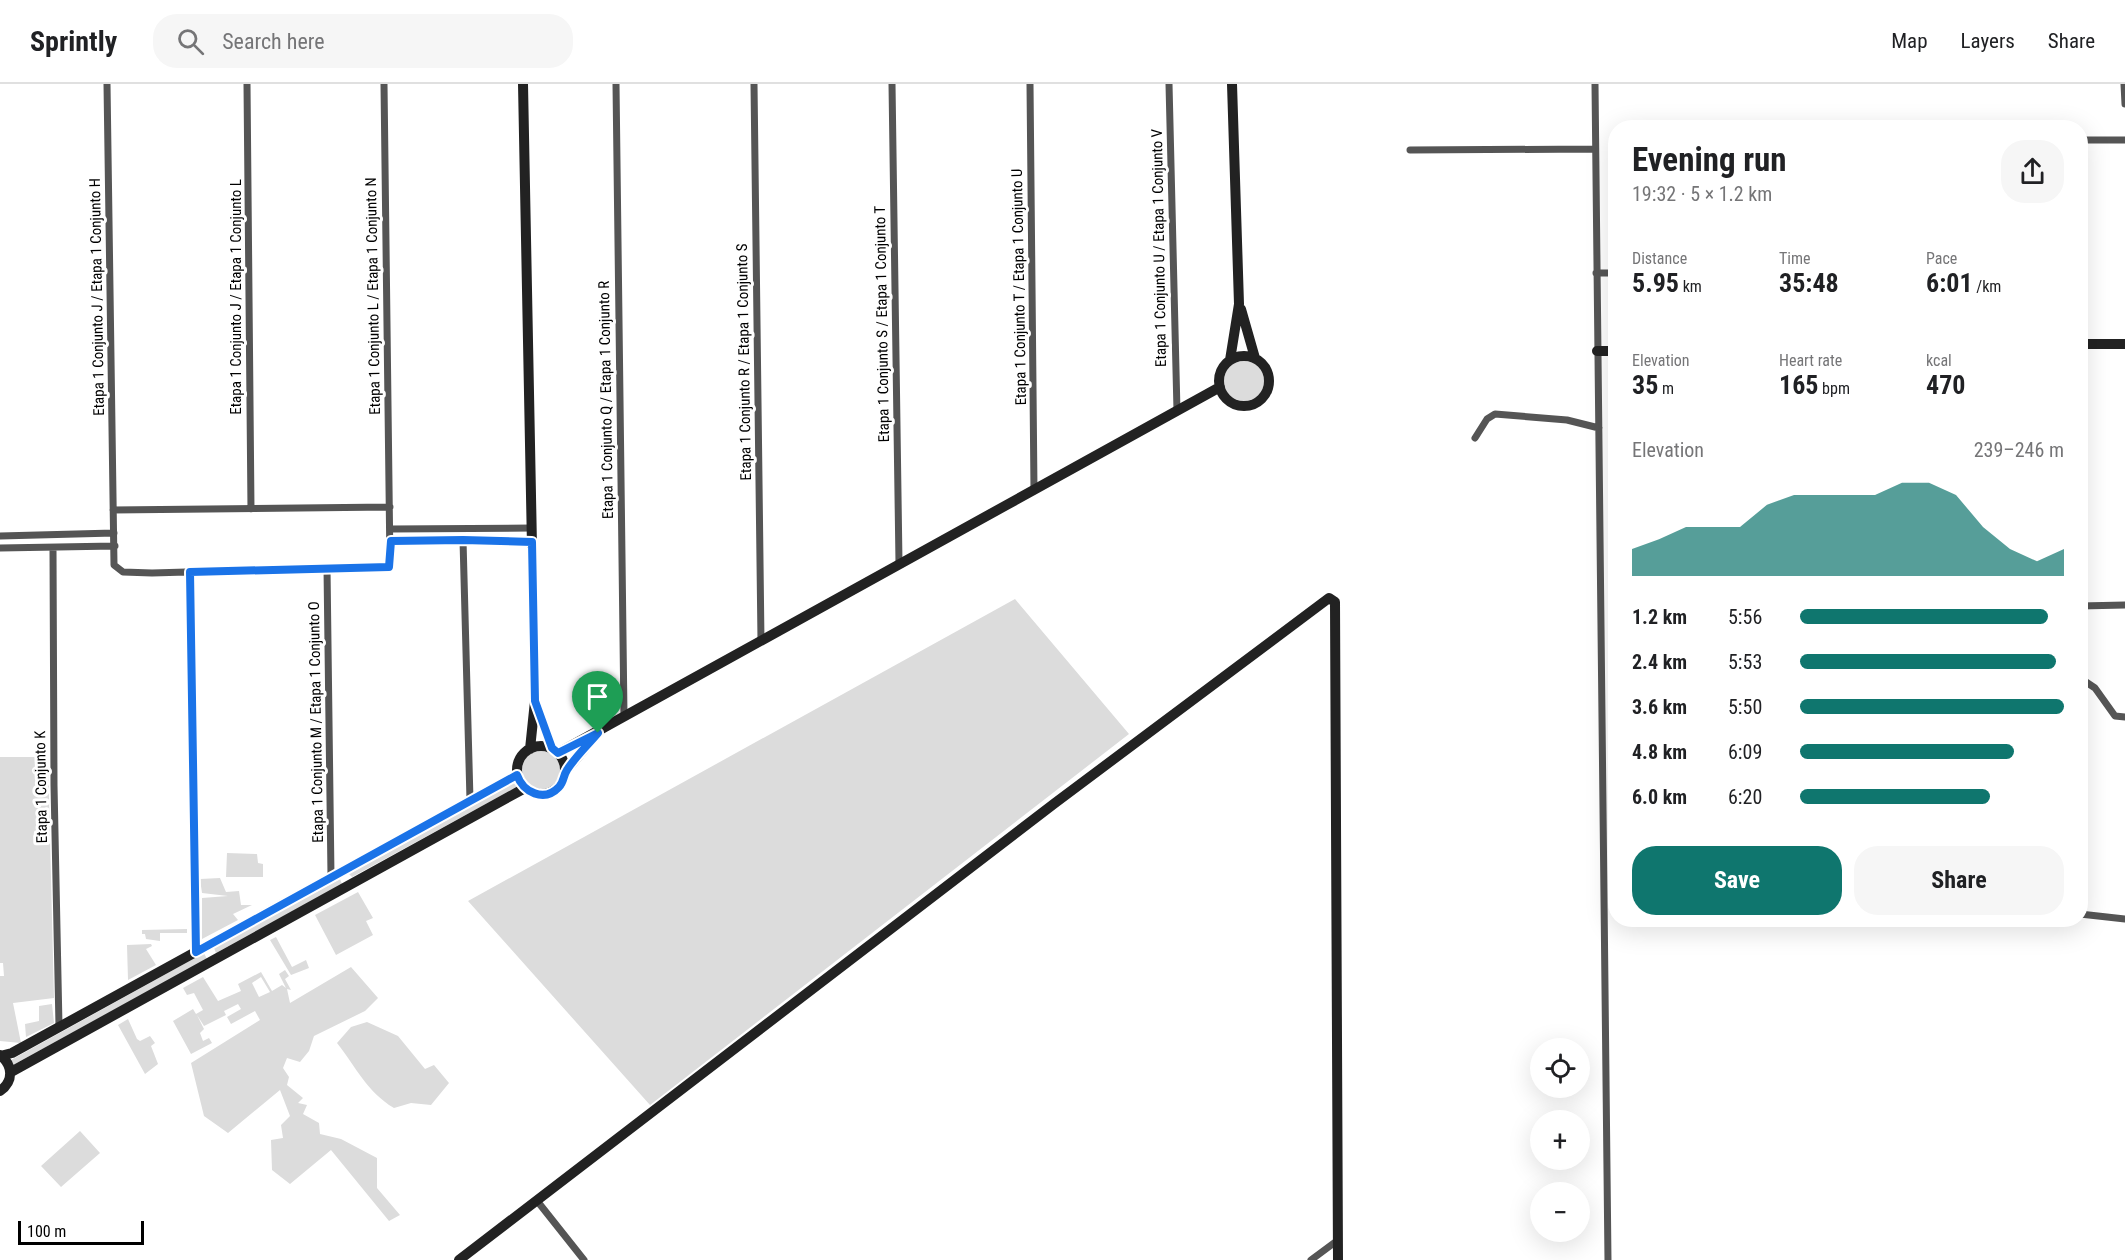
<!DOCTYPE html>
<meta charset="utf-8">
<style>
:root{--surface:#fff;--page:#f6f6f6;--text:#202124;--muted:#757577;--line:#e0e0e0;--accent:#0f766e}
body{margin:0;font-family:"Roboto Condensed",sans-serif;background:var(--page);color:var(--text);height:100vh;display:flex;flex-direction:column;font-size:22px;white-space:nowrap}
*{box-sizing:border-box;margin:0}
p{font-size:20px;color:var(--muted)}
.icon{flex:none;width:33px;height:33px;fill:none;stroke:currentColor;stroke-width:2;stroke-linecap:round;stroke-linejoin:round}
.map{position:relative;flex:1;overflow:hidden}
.details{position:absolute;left:1608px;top:36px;width:480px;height:807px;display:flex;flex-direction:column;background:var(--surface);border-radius:24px;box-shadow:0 6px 24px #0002}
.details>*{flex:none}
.fabs{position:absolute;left:1530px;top:954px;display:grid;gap:12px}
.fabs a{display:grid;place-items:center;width:60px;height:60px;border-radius:50%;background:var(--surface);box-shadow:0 6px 24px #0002;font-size:30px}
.scale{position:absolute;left:18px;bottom:15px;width:126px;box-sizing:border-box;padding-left:6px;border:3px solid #000;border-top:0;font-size:16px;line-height:21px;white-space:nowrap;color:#000;-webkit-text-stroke:4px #fff;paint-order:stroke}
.pin{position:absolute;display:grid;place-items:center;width:51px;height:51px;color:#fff;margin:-62px -26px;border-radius:50% 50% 50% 0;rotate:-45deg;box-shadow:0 0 6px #0007}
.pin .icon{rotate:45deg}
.round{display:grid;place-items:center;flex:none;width:63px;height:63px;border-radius:24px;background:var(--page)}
.head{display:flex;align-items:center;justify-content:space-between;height:102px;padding:0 24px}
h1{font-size:33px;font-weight:700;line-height:45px}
.stats{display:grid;grid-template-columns:repeat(3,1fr);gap:9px;height:102px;padding:6px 24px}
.stats div{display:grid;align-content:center}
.stats b{font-size:26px;font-weight:700}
.stats small{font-size:16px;font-weight:400}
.stats p{font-size:16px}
.chart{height:168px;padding:12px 24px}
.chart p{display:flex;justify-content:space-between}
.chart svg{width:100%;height:108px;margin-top:6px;fill:var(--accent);opacity:.7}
.primary-button{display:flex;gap:12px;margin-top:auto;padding:12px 24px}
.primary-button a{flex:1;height:69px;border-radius:24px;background:var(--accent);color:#fff;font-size:24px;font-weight:700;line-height:69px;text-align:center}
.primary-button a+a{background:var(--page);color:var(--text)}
ul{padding:0 24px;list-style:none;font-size:20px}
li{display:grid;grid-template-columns:96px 72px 1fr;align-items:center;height:45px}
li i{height:15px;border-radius:8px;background:var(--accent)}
header{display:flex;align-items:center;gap:36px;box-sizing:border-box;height:84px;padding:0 30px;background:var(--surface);border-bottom:2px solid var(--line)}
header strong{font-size:28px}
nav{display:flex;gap:33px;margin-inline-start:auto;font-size:21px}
.search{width:420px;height:54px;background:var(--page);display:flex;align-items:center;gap:15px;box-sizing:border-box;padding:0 21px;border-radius:24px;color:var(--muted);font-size:22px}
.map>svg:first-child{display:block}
</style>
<header>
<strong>Sprintly</strong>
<div class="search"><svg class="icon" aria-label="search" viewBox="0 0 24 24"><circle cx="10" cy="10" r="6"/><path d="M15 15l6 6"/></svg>Search here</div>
<nav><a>Map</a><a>Layers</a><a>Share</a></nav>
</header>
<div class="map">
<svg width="2125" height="1176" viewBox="0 0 2125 1176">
<rect width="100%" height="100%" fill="#fff"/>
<!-- green -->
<path fill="#dcdcdc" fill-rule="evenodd" d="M1224 297a20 20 0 1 1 40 0a20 20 0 1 1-40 0Z
M1015 515 1129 650 650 1021 468 817Z
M522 686a19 19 0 1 1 38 0a19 19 0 1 1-38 0Z
M0 673H48L54 914 13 919 21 959 0 957V892H4L3 879H0Z
M514 699 517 703 352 793 349 790Z
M227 769 257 770 258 779 263 780V793H226Z
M220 794 226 808 239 807 241 821H252L233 830 238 836 202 855V814L228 812 202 809 200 795Z
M340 795 342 800 216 869 214 864Z
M358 808 373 834 366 837 373 851 336 871 315 831Z
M187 845V849H160V857L146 855 145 850H142V846Z
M276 853 292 883 306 876 309 884 291 891 270 856Z
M151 860 152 862 146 865 156 881 128 896 127 861Z
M204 869 207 875 13 981 11 976Z
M351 883 378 914 365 927 314 952 309 967 300 978 287 974 283 984 289 993 287 1001 303 1014 298 1019 307 1021 303 1030 319 1039 320 1050 341 1055 377 1074V1104L400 1131 389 1137 331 1066 290 1100 272 1086 271 1056 283 1054 281 1041 290 1032 280 1006 228 1049 204 1032 191 979 260 936 255 927 231 940 227 933 241 925 238 920 224 927 226 931 204 942 197 931 204 945 200 949 203 957 209 954 212 959 191 970 173 937 193 925 196 930 203 926 194 909 187 911 183 904 203 893 218 917 241 907 238 900 261 888 272 907 282 901 286 904 279 890 285 886 289 892 285 895 291 906 287 905 290 919ZM261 893 270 908 259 913 252 899Z
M52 920 54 939 26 953 25 940 39 937V922Z
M128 935 137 955 140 957 150 952 155 959 151 962 158 980 145 990 118 941Z
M367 938 398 952 425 985 434 981 449 999 431 1021 411 1019 394 1024C367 1008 356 983 337 959L351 943Z
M80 1047 100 1069 61 1103 41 1082Z"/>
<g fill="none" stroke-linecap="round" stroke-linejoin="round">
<!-- street -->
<path stroke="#555" stroke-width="7" d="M107 0 114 481 123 488 152 489 390 482 384 0
M247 0 251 425
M616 0 624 632
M754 0 761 557
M892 0 899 479
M1030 0 1034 405
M1169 0 1177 327
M1595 0 1608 1176
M2124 0 2125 20
M2080 56H2125
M1410 66 1594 65
M1596 189H1616
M1475 354 1487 335 1495 330 1567 336 1599 344
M113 426 390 423
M391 445 532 444
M0 452 114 449
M463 456 470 716
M391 457 532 458
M0 464 115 462
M53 464 54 701 59 942
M327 484 331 792
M190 488 196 868
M2080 522 2125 521
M2080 594 2095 604 2115 632 2125 633
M2080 830 2125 835
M538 1118 584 1176
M1311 1176 1338 1156"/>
<!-- secondary -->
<path stroke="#222" stroke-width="10" d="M523 0 535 617 530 665
M1241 225 1255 274
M2080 260H2125
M1597 267H1616
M1219 297a25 25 0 1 1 50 0a25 25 0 1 1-50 0Z
M1230 276 1239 220 1232 0
M536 620 552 664
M517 686a24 24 0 1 1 48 0a24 24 0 1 1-48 0Z
M558 669 1220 303
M566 687 596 651
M0 971C13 981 14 997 0 1007
M1 972 12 969 517 691
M11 988 525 704
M459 1176 1055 719 1329 514 1335 518 1338 1176"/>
</g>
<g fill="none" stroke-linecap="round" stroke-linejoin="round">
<defs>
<path id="route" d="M463 456 532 458 535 617 552 664 558 669 598 649C588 661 575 673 567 686 563 692 564 698 559 703 544 719 523 708 517 691L196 868 190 488 389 483 391 457Z"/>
</defs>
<!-- route casing -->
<use href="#route" stroke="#fff" stroke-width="12"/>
<!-- route -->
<use href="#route" stroke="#1a73e8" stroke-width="8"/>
</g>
<g text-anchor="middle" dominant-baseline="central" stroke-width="6" stroke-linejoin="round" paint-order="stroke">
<!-- street labels -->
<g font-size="15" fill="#000" stroke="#fff">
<text transform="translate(1159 164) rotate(-91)">Etapa 1 Conjunto U / Etapa 1 Conjunto V</text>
<text transform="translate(1019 203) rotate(-91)">Etapa 1 Conjunto T / Etapa 1 Conjunto U</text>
<text transform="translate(373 212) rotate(-91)">Etapa 1 Conjunto L / Etapa 1 Conjunto N</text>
<text transform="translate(97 213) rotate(-91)">Etapa 1 Conjunto J / Etapa 1 Conjunto H</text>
<text transform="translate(236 213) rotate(-90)">Etapa 1 Conjunto J / Etapa 1 Conjunto L</text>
<text transform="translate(882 240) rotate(-91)">Etapa 1 Conjunto S / Etapa 1 Conjunto T</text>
<text transform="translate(744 278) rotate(-91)">Etapa 1 Conjunto R / Etapa 1 Conjunto S</text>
<text transform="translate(606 316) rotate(-91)">Etapa 1 Conjunto Q / Etapa 1 Conjunto R</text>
<text transform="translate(316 638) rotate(-91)">Etapa 1 Conjunto M / Etapa 1 Conjunto O</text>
<text transform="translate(41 703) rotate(-91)">Etapa 1 Conjunto K</text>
</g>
</g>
</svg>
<div class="fabs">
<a><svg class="icon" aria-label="locate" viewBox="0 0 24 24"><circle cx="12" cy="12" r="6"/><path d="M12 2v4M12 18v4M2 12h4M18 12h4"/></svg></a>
<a>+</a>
<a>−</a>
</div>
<div class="scale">100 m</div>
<div class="pin" style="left:598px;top:649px;background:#1e9e55"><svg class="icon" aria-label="arrive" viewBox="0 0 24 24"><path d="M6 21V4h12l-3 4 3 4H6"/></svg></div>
<section class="details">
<div class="head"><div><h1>Evening run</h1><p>19:32 · 5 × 1.2 km</p></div><a class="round"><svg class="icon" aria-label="share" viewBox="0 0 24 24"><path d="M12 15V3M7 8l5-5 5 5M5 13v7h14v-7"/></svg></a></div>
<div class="stats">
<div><p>Distance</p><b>5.95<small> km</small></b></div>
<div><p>Time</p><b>35:48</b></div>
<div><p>Pace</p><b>6:01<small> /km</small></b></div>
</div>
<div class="stats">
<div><p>Elevation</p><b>35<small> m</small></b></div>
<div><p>Heart rate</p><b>165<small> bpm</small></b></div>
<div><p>kcal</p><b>470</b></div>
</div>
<div class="chart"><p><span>Elevation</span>239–246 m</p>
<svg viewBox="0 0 160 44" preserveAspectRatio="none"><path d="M0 44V33L10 29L20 24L30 24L40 24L50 15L60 11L70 11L80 11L90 11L100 6L110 6L120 11L130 24L140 33L150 38L160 33V44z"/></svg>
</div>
<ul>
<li><b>1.2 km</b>5:56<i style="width:94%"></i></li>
<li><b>2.4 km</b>5:53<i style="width:97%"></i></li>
<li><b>3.6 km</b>5:50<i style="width:100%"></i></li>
<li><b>4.8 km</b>6:09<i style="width:81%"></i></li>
<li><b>6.0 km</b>6:20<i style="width:72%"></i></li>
</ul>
<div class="primary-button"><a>Save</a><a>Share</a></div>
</section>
</div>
